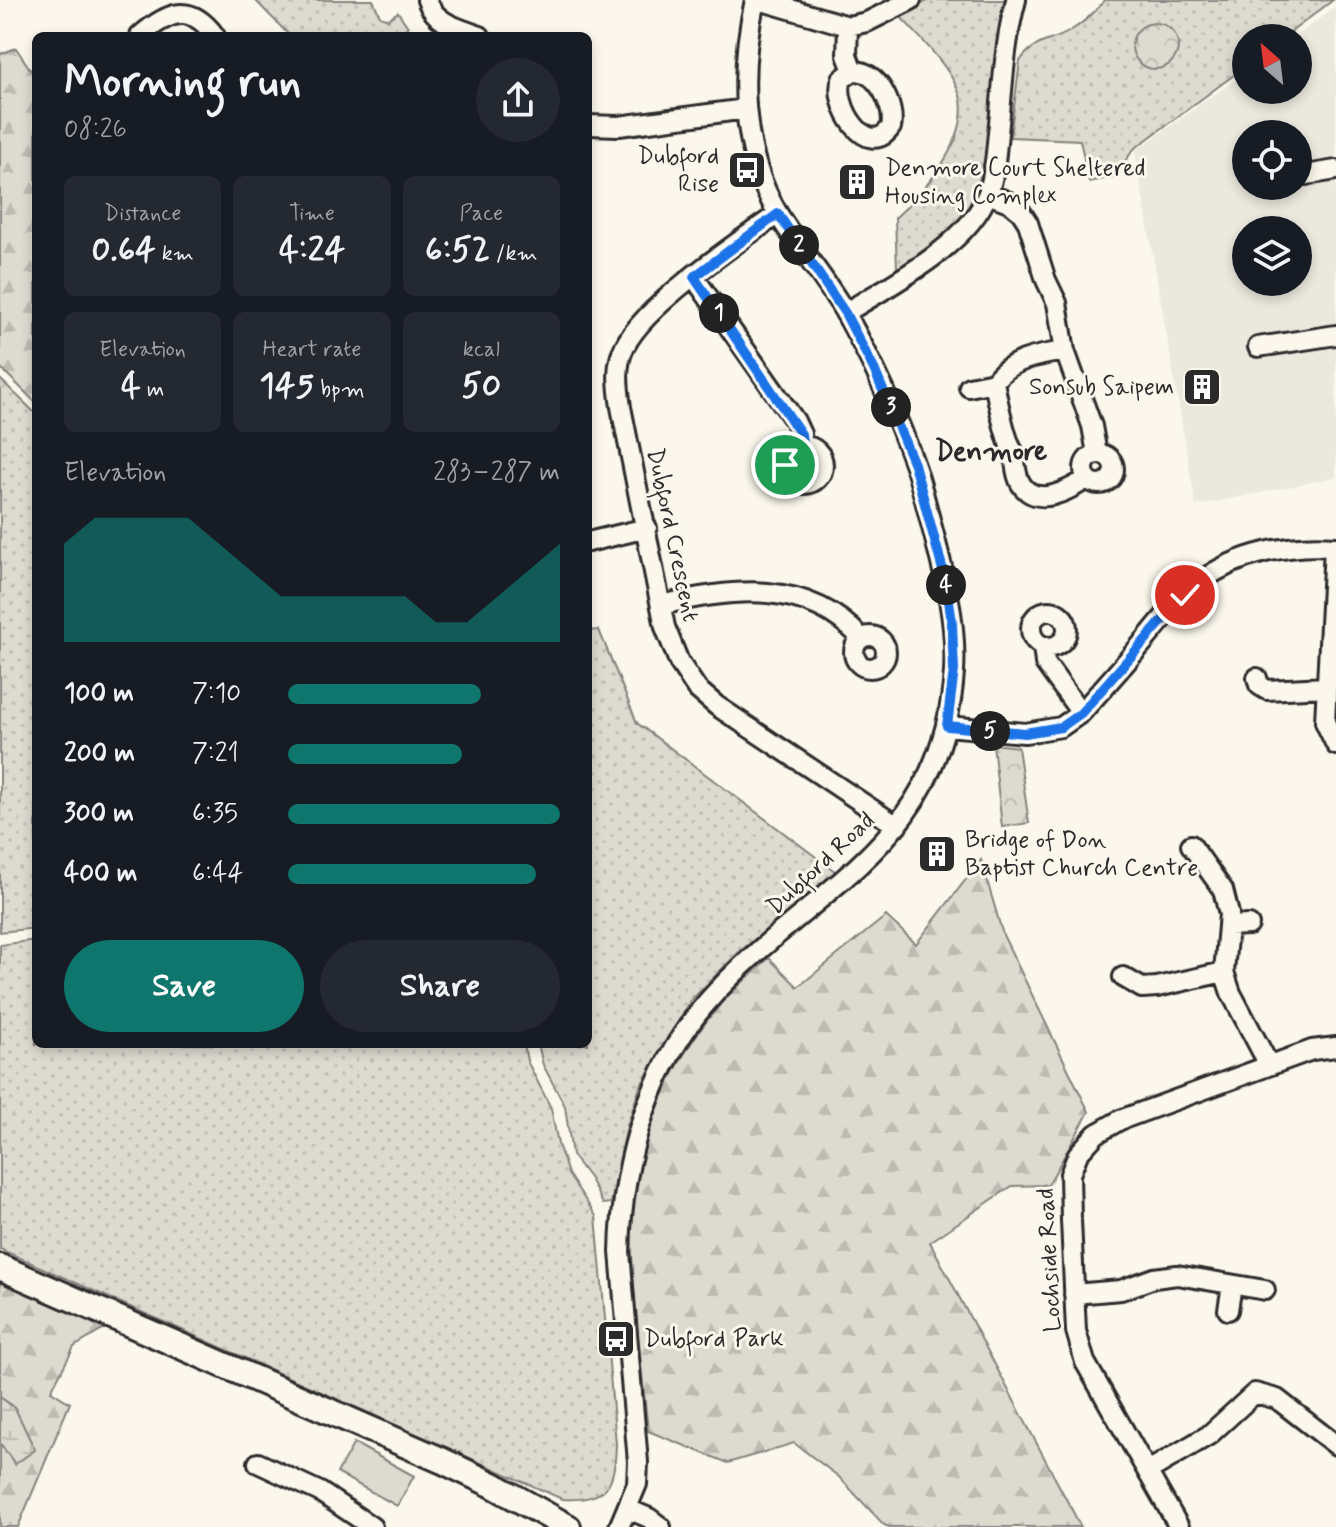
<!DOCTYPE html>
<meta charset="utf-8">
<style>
:root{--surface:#171b24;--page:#242831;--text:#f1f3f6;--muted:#9ea1a6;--accent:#0f766e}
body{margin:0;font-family:Mynerve,sans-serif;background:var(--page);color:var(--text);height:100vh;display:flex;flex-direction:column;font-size:30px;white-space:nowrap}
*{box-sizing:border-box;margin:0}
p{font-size:26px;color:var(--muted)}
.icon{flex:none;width:44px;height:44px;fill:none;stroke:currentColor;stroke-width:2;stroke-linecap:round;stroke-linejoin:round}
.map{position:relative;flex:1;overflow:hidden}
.panel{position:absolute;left:32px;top:32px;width:560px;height:1016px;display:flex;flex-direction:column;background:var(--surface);border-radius:12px;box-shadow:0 4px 12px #0003}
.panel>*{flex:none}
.needle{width:52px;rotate:332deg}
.controls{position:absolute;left:1232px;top:24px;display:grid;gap:16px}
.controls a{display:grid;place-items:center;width:80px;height:80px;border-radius:50%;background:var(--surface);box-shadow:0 4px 12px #0003;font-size:40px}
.pin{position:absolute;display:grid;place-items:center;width:68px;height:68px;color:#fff;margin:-34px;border:4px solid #fff;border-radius:50%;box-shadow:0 2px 8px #0007}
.km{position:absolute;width:40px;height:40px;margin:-20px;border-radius:50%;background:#222;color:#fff;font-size:22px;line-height:40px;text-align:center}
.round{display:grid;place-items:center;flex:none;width:84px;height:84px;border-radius:42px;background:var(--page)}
.head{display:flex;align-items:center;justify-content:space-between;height:136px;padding:0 32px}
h1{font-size:44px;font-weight:700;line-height:60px}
.stats{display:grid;grid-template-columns:repeat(3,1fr);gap:12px;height:136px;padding:8px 32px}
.stats div{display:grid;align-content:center;border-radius:12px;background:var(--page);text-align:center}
.stats b{font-size:34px;font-weight:700}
.stats small{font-size:22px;font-weight:400}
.stats p{font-size:22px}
.chart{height:224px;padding:16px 32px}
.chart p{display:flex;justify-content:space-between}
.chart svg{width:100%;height:144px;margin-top:8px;fill:var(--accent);opacity:.7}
.action{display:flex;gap:16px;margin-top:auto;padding:16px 32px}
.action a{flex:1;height:92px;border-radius:48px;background:var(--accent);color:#fff;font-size:32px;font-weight:700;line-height:92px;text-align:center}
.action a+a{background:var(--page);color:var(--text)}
ul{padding:0 32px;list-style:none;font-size:26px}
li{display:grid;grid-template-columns:128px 96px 1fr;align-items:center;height:60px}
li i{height:20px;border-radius:10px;background:var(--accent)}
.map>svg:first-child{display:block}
</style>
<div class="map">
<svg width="1336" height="1527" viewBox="0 0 1336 1527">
<defs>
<pattern id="grass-dots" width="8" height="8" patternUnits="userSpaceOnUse" patternTransform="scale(2)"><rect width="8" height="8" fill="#dddad0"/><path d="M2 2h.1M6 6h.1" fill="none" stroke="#bebbb3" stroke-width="1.8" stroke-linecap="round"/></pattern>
<pattern id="forest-firs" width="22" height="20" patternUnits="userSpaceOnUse" patternTransform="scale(2)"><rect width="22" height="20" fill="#dddad0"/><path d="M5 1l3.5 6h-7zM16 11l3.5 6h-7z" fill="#bebbb3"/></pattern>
<pattern id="wetland-marsh" width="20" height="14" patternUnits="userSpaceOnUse" patternTransform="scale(2)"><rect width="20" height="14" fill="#dddad0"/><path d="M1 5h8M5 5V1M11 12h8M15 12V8" fill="none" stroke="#bebbb3"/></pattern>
<pattern id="park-crowns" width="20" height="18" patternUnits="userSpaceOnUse" patternTransform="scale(2)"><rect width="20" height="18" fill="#dddad0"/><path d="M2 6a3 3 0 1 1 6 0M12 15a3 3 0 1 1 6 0" fill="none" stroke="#bebbb3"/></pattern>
</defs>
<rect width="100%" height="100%" fill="#fbf7ec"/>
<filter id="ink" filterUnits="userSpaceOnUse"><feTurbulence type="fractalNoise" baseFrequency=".0125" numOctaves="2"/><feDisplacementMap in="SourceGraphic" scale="16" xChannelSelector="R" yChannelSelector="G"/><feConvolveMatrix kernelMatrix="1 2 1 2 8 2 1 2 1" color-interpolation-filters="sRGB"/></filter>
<g filter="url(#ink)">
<!-- built -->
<path fill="#ebe8de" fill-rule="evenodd" d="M1336 7V477L1196 506 1135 151 1246 72V90H1298V38H1293ZM1246 134H1298V186H1246ZM1246 230H1298V282H1246Z"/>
<!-- grass -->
<path fill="url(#grass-dots)" stroke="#84827e" stroke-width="2" d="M255 0H373L380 16 388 19 398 12 408 27 394 36H290Z
M929 0H1005C993 62 997 172 960 220 944 241 918 254 897 269L895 218C924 192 968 142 961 100 956 72 918 36 900 16Z
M1105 0H1333L1283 38H1246V66L1134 149 1113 177 1089 182 1080 140 1010 137 1020 61C1035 39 1051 43 1070 31 1084 23 1095 12 1105 0Z
M0 379 36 414V928L0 932Z
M599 630 637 723 836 872 738 953 691 1000 640 1087 627 1126 611 1203 603 1204 590 1179 572 1155 565 1106 543 1065 538 1044H588V631Z
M36 940V1044H524L527 1061 551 1108 558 1144 568 1174 596 1216 616 1443C615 1485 608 1502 562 1499L0 1249V945Z"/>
<!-- forest -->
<path fill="url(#forest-firs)" stroke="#84827e" stroke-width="2" d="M16 48 36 78V403L0 367V54Z
M981 860 1003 935 1089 1112 1048 1185 1012 1186 930 1242 1081 1527H889L884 1525 839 1477 794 1443 728 1463 648 1431C642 1372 634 1313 632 1254 628 1162 665 1063 728 996 741 983 755 971 769 958L798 987 886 916 916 944Z
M0 1278 104 1329 74 1347 51 1391 70 1403 18 1527H0V1443L15 1464V1408L0 1397Z"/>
<!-- wetland -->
<path fill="url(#wetland-marsh)" stroke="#84827e" stroke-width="2" d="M0 1397 15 1408 35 1450 15 1464 0 1443Z"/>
<!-- park -->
<path fill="url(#park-crowns)" stroke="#84827e" stroke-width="2" d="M1132 46a23 23 0 1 1 46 0a23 23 0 1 1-46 0Z
M993 744 1018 747 1029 823 1002 827Z"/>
<!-- pitch -->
<path fill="#dddad0" stroke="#84827e" stroke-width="2" d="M354 1443 414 1476 397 1506 337 1473Z"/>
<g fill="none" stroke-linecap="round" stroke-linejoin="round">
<defs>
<path id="minor" d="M427 0C435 24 459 28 480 36
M759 0 848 26 867 22 911 0
M848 26 847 55 853 71
M140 36C168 12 190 2 215 36
M853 71C877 69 896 107 891 127 867 162 832 103 842 79Z
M588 125 619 126 746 109
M1306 175 1336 170
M988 194 1009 202 1021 212 1028 223 1046 280 1057 303 1065 351 1092 426 1097 454
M778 214C738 242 645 305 625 346 615 364 618 387 621 407L665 627 679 662 697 689 717 706 897 826
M694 277 795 421 801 434 802 446
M845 313C890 285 969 245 988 193 995 175 996 152 998 133 1003 88 1004 44 1016 0
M1258 347 1336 335
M994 382C998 402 1002 424 1009 443 1010 447 1013 450 1014 454 1016 465 1015 474 1021 484 1037 509 1069 490 1087 479
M969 387 994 382C1009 359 1040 355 1065 351
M785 465a19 19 0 1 1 38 0a19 19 0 1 1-38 0Z
M1084 469a15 15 0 1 1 30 0a15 15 0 1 1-30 0Z
M588 542 647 528
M1334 547 1325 722 1336 745
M662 605C733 588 807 579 861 638
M1031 629a18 18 0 1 1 36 0a18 18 0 1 1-36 0Z
M854 652a16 16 0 1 1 32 0a16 16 0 1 1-32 0Z
M1043 646 1045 663 1081 713
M1257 678 1259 685 1267 690 1326 687
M947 726 1025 733 1061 727 1081 713C1103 688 1125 664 1146 639 1163 618 1180 597 1201 581 1239 553 1290 543 1336 547
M1191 845 1223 890 1229 914 1224 972 1231 993 1269 1065
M1228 926 1249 925
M1123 977 1142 988 1157 987 1224 972
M1074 1294 1121 1290 1154 1278 1177 1275 1265 1290
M1228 1310 1232 1285
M258 1463 320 1492 372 1527
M1148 1471 1209 1435 1255 1393 1277 1399 1336 1445
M628 1509 649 1518 661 1527
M619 1527 637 1484 638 1462 620 1252C622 1158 650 1062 717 991 818 883 943 843 954 672 957 624 945 577 933 531 927 509 922 485 914 463 896 412 872 361 846 314 826 279 799 249 778 214 740 150 739 70 755 0
M1179 1527 1085 1362 1076 1331 1071 1220 1070 1174 1078 1154 1096 1134 1120 1120 1312 1050 1336 1047"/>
<path id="major" d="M0 1267 443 1461 493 1485 568 1527"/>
</defs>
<!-- minor casing -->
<use href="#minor" stroke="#2b2b2b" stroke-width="24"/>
<!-- major casing -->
<use href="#major" stroke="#2b2b2b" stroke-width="30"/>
<!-- minor -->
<use href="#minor" stroke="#fbf7ec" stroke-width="18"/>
<!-- major -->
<use href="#major" stroke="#fbf7ec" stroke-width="24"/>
</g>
</g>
<g fill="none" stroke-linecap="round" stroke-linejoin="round" filter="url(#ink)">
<defs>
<path id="route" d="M785 465 790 452 802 446 801 434 694 277 778 214 845 313 874 369 914 464 947 585 952 624 954 670 947 726 1025 733 1061 727 1081 713 1185 595"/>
</defs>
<!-- route casing -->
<use href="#route" stroke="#fff" stroke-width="16"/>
<!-- route -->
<use href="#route" stroke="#1a73e8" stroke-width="10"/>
</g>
<!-- icons -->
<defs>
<symbol id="bus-square" viewBox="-11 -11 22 22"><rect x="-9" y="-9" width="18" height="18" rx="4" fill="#2b2b2b" stroke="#fbf7ec"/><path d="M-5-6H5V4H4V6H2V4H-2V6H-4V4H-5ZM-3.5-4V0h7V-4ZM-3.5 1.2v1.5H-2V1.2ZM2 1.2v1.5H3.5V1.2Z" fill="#fff"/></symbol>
<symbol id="building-square" viewBox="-11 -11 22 22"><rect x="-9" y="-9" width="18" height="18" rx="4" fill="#2b2b2b" stroke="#fbf7ec"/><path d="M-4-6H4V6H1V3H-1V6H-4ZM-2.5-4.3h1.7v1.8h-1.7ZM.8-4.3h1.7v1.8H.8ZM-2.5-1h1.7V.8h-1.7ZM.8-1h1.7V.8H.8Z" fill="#fff"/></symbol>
</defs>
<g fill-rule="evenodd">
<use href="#bus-square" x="725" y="148" width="44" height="44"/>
<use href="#building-square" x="835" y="160" width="44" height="44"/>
<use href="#building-square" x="1180" y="365" width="44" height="44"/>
<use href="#building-square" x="915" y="832" width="44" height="44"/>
<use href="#bus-square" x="594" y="1317" width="44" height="44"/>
</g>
<g text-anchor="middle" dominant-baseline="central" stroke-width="6" stroke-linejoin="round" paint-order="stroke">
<!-- poi labels -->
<g font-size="24" fill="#2b2b2b" stroke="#fbf7ec" text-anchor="start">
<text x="719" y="156" text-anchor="end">Dubford<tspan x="719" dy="28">Rise</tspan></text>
<text x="885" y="168">Denmore Court Sheltered<tspan x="885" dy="28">Housing Complex</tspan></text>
<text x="1174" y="387" text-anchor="end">Sonsub Saipem</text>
<text x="965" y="840">Bridge of Don<tspan x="965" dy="28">Baptist Church Centre</tspan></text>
<text x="644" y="1339">Dubford Park</text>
</g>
<!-- street labels -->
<g font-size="24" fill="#2b2b2b" stroke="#fbf7ec">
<text transform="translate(672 535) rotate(78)">Dubford Crescent</text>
<text transform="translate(821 864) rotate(-43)">Dubford Road</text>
<text transform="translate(1050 1260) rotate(-93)">Lochside Road</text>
</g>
<!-- quarter labels -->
<g font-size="28" font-weight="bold" fill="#2b2b2b" stroke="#fbf7ec">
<text x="991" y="452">Denmore</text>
</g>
</g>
</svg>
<div class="controls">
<a><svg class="needle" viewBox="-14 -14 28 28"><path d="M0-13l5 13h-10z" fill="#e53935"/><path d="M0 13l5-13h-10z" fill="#9ea1a6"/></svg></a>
<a><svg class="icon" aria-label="locate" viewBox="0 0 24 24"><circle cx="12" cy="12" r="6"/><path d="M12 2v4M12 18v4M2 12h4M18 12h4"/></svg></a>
<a><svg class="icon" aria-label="layers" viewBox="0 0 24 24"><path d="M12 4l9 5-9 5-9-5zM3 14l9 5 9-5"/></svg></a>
</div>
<div class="pin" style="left:785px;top:465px;background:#1e9e55"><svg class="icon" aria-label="arrive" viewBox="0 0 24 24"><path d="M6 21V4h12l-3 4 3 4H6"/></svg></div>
<div class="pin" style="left:1185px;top:595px;background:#d93025"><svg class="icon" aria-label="check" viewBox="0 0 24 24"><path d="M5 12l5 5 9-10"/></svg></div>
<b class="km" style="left:719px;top:313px">1</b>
<b class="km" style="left:799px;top:245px">2</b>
<b class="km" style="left:891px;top:407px">3</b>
<b class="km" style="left:946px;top:585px">4</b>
<b class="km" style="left:990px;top:731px">5</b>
<section class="panel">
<div class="head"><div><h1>Morning run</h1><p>08:26</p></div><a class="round"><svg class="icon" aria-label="share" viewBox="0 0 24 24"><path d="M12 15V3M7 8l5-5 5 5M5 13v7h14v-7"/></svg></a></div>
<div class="stats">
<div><p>Distance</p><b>0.64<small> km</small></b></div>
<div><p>Time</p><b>4:24</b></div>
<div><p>Pace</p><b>6:52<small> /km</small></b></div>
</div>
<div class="stats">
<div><p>Elevation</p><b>4<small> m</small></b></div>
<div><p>Heart rate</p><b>145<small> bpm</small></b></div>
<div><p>kcal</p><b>50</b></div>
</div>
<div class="chart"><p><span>Elevation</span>283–287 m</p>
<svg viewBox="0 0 160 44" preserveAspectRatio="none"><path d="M0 44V14L10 6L20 6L30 6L40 6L50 14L60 22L70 30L80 30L90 30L100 30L110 30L120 38L130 38L140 30L150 22L160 14V44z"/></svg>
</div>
<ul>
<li><b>100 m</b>7:10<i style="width:71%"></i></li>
<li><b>200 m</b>7:21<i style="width:64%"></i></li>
<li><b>300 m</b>6:35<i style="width:100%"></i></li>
<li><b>400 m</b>6:44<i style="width:91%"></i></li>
</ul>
<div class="action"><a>Save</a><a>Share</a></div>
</section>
</div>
